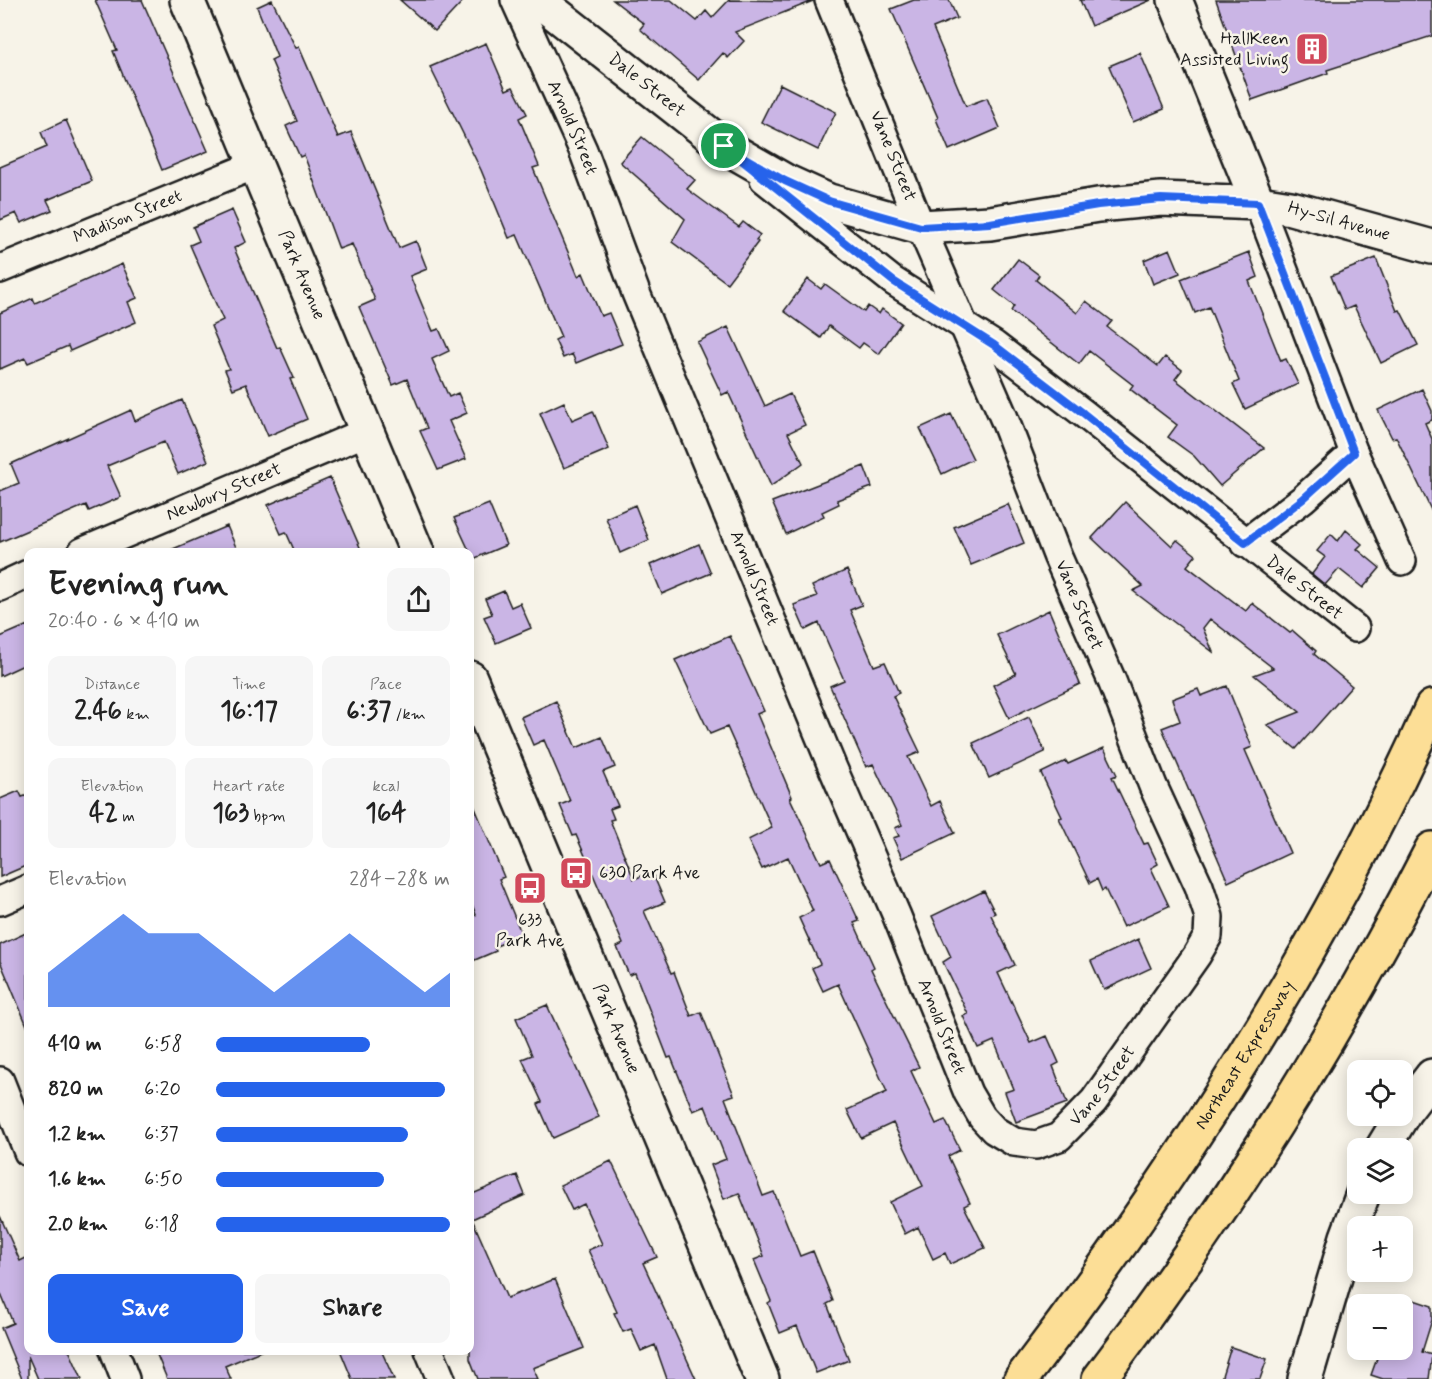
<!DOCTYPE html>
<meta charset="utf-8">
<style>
:root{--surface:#fff;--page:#f6f6f6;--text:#222;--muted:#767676;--accent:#2563eb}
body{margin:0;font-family:Mynerve,sans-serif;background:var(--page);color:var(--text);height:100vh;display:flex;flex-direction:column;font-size:22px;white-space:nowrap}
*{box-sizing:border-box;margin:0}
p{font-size:20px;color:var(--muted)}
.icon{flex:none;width:33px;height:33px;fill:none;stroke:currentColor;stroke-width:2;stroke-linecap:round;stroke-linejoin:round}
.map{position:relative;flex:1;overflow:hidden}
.sheet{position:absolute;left:24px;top:548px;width:450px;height:807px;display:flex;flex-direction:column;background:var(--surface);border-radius:12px;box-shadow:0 3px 15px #0003}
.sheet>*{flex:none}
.buttons{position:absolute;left:1347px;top:1060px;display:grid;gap:12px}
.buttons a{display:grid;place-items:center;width:66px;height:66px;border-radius:12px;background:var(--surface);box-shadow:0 3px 15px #0003;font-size:30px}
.pin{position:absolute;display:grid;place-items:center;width:51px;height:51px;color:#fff;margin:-26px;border:3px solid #fff;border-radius:50%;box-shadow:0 2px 6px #0007}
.round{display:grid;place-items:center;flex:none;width:63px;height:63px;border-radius:12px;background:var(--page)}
.headline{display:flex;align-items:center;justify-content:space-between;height:102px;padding:0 24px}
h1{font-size:33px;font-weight:700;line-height:45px}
.figures{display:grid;grid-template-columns:repeat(3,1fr);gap:9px;height:102px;padding:6px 24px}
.figures div{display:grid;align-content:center;border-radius:12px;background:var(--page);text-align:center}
.figures b{font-size:26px;font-weight:700}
.figures small{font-size:16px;font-weight:400}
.figures p{font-size:16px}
.chart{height:168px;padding:12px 24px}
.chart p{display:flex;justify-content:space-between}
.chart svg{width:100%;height:108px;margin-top:6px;fill:var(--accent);opacity:.7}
.action{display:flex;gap:12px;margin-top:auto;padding:12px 24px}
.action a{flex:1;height:69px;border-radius:12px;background:var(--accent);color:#fff;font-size:24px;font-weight:700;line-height:69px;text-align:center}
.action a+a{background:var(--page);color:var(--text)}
ul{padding:0 24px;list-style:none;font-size:20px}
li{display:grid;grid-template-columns:96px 72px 1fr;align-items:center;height:45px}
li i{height:15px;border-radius:8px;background:var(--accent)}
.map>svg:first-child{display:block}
</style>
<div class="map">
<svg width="1432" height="1379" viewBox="0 0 1432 1379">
<rect width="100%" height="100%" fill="#f7f3e8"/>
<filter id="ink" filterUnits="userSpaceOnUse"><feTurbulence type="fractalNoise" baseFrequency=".0167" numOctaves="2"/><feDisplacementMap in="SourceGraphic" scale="12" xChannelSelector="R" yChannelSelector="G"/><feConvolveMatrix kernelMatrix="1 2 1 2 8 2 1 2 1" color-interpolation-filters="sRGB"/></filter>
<g filter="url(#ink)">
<!-- building -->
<path fill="#cab5e5" stroke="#1c1c1c" stroke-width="1.5" d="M95 0H142L208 151 162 170 113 51 117 50Z
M272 0 296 48 299 47 338 137 351 132 399 248 416 241 427 269 410 276 433 331 439 329 449 351 432 359 449 397 458 393 467 413 449 421 466 459 438 470 420 431 427 428 407 379 393 385 359 307 375 300 352 244 339 249 304 155 300 157 286 126 297 121 271 60 277 57 257 7Z
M400 0H464L435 31Z
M613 0H671L697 21 706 11 712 18 729 0 813 1 735 32 744 41 728 58 723 53 699 80 640 29 644 24Z
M914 0H949L957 18 933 28 966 106 987 98 1000 128 949 150 936 119 938 118 891 9Z
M1080 0H1151L1091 26Z
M1216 0H1432V36L1327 70 1328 73 1252 100Z
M486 43 506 90 513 87 527 114 519 118 539 166 533 168 578 276 583 273 601 316 609 313 622 344 576 363 572 354 563 358 555 340 561 337 517 235 509 238 481 170 430 67Z
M1140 53 1164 109 1133 122 1109 66Z
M780 84 836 112 818 150 761 122Z
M66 120 92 181 47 200 52 210 21 223 16 213 0 220V167L47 147 41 132Z
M642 137 695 180 687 189 739 227 743 222 760 235 756 240 758 242 727 283 672 242 685 219 620 162Z
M232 210 246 242 234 248 277 348 280 347 294 378 290 379 307 419 268 436 246 384 233 389 225 370 229 369 211 326 223 320 190 245 199 241 193 227Z
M1170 249 1180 273 1153 284 1144 260Z
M1249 252 1258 277 1249 281 1281 361 1286 359 1298 384 1245 409 1233 384 1239 381 1209 307 1195 313 1181 279Z
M1376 258 1397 311 1400 310 1418 345 1381 363 1354 306 1345 310 1331 276Z
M1018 259 1039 275 1036 280 1077 313 1086 301 1112 321 1107 327 1158 366 1165 357 1182 370 1175 379 1264 448 1220 486 1194 456 1168 437 1177 425 1130 389 1133 385 1089 351 1079 364 1011 311 1014 306 994 290Z
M122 264 137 298 128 302 136 322 70 351 68 346 28 363 25 358 0 369V313L33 298 35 303Z
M808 279 821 289 825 284 864 312 868 306 879 314 882 309 901 323 879 354 863 343 859 348 829 326 821 338 784 311Z
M728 327 765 406 790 394 805 425 788 433 803 463 771 486 728 392 722 395 697 342Z
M1422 389 1432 411V420L1425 423 1432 439V512L1396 437 1392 438 1378 410Z
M182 400 208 461 178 474 164 442 107 466 121 497 89 511 86 505 0 542V491L19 483 11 464 131 410 135 421Z
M564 402 572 420 593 411 609 449 564 468 540 413Z
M951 414 973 459 942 474 920 428Z
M864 466 872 487 837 500 839 504 822 512 824 516 786 534 772 502Z
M330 478 362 552H295L286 532 281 534 268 505Z
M1125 502 1172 546 1177 540 1196 555 1187 566 1246 611 1252 603 1290 633 1293 631 1316 651 1314 654 1352 686 1296 749 1267 725 1300 712 1254 675 1273 668 1210 619 1203 628 1213 652 1133 591 1143 586 1092 538Z
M489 504 506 545 473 559 454 518Z
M1008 504 1024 543 971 565 954 527Z
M635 505 649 540 620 553 606 518Z
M227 526 238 552H166Z
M1346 530 1362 544 1357 549 1380 568 1363 588 1339 569 1325 585 1312 574 1325 557 1317 551 1331 534 1338 541Z
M699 544 711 573 662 594 650 565Z
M847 570 862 605 850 610 874 666 885 662 899 693 893 696 920 752 908 757 931 806 940 801 955 833 902 858 893 838 899 836 895 828 902 825 873 764 866 767 830 686 844 680 819 623 805 630 794 605 817 596 812 586Z
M504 591 511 607 520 603 531 628 496 643 484 617 492 614 485 599Z
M1049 610 1080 684 1009 718 993 685 1016 674 997 635Z
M28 625V663L0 676V637Z
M730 636 764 711 757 714 792 797 790 798 821 863 830 859 859 921 854 923 874 967 871 969 919 1067 911 1071 936 1124 945 1120 960 1150 948 1156 970 1203 964 1206 985 1248 950 1264 945 1253 933 1259 918 1227 905 1234 890 1202 923 1186 893 1123 861 1138 847 1110 887 1092 838 984 823 991 812 968 820 964 799 918 813 911 788 857 762 869 748 840 772 828 727 727 710 734 675 660Z
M1227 686 1252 747 1245 750 1290 853 1228 882 1162 728 1180 721 1172 699 1198 689 1201 696Z
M556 701 576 748 602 737 615 767 603 772 618 806 610 809 614 819 610 820 634 879 652 872 665 902 644 911 671 973 674 972 691 1016 701 1012 734 1095 725 1098 763 1196 774 1192 800 1256 813 1251 833 1301 827 1304 849 1360 816 1373 797 1326 780 1333 768 1303 771 1301 754 1260 764 1256 739 1193 724 1199 711 1165 726 1159 705 1106 693 1111 671 1057 668 1058 635 973 629 975 617 947 623 944 576 835 573 836 560 805 570 801 544 740 533 745 521 717Z
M1029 717 1045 752 989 778 973 743Z
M1104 748 1117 775 1112 777 1144 844 1148 843 1158 864 1151 868 1169 906 1123 927 1105 889 1102 891 1097 879 1090 883 1059 818 1062 817 1041 773 1066 761 1068 764Z
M19 791 22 797 28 795V865L0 877V799Z
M470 796 504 877 499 879 522 935 494 947 496 951 470 962V918L476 915 470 899Z
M984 891 995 913 991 915 1015 965 998 973 1031 1043 1047 1036 1059 1063 1053 1066 1067 1103 1016 1122 1005 1092 1014 1089 994 1041 978 1048 963 1016 968 1014 943 962 951 957 932 916Z
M28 932V1028L0 961V945Z
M1138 939 1151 968 1104 990 1091 961Z
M547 1005 599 1117 553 1138 538 1104 542 1102 522 1059 532 1055 516 1018Z
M611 1161 657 1257 643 1263 696 1379H667L655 1345 641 1351 631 1329 623 1332 614 1313 617 1312 588 1250 602 1244 584 1204 572 1210 560 1185Z
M517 1175 525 1195 472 1219 507 1298 555 1279 584 1348 533 1368 538 1379H478L470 1359V1195Z
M0 1216 20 1261 28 1257V1350H69L82 1379H38L28 1356V1379H22L1 1328 13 1323 0 1292Z
M1402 1296 1432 1306V1320L1422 1352 1432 1355 1429 1379H1383L1371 1375 1380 1350H1402Z
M1231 1347 1267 1359 1260 1379H1221Z
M155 1350H263L225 1366 231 1379H167Z
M340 1350H381L394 1379H352Z"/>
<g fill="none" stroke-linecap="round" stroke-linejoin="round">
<defs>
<g id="minor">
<path id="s1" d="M515 0 583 150 636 293 832 766 896 914 968 1093 982 1117 994 1130 1014 1142 1036 1145 1059 1137 1094 1101 1197 955 1208 936 1209 917 1199 886 1153 786 1112 681 1057 555 1004 418 921 227 829 0"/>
<path id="s2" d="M764 179 893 281 994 345 1083 413 1355 628"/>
<path d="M1258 203 1354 453 1402 561"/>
<path id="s3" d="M0 269 255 165"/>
<path d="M1245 543 1303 499 1354 453"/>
<path id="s4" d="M82 552 366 432"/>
<path d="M0 587 28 574"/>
<path d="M0 901 28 889"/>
<path d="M0 1081 28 1152"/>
<path d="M114 1350 125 1379"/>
<path d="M429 1350 441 1379"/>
</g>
<g id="tertiary">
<path id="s5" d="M538 0 724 146 785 181 829 201 921 227 990 223 1098 205 1161 199 1258 203 1291 208 1432 247"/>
<path d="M1175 0 1258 203"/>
</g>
<g id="secondary">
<path id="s6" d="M187 0 417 552"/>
<path id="s7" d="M470 678 762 1379"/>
<path d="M1402 1115 1432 1076"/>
<path d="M1382 1149 1402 1116"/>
<path d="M1305 1379 1347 1237 1363 1194"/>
</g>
<g id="motorway">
<path id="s8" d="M1021 1379C1181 1170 1324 948 1432 707"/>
<path d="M1099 1379C1226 1213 1337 1035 1432 849"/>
</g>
</defs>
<!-- minor casing -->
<use href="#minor" stroke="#1c1c1c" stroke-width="32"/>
<!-- tertiary casing -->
<use href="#tertiary" stroke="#1c1c1c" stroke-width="38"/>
<!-- secondary casing -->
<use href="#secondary" stroke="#1c1c1c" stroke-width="38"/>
<!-- motorway casing -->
<use href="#motorway" stroke="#1c1c1c" stroke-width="38"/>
<!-- minor -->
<use href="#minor" stroke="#f7f3e8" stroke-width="27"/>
<!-- tertiary -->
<use href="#tertiary" stroke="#f7f3e8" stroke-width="33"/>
<!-- secondary -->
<use href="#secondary" stroke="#f7f3e8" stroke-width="33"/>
<!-- motorway -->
<use href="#motorway" stroke="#fcde96" stroke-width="33"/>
</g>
</g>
<g fill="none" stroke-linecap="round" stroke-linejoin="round" filter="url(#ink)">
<defs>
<path id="route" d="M724 146 785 181 829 201 921 227 990 223 1098 205 1161 199 1258 203 1354 453 1303 499 1245 543 1083 413 994 345 893 281Z"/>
</defs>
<!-- route casing -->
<use href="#route" stroke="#fff" stroke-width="12"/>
<!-- route -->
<use href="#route" stroke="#2563eb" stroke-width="8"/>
</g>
<!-- icons -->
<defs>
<symbol id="building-square" viewBox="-11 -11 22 22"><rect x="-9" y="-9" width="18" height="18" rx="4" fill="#d1495b" stroke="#f7f3e8"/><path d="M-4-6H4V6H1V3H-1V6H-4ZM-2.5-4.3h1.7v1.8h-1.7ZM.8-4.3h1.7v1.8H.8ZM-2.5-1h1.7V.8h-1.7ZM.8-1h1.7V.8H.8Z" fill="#fff"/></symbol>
<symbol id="bus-square" viewBox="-11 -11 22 22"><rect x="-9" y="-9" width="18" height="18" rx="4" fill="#d1495b" stroke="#f7f3e8"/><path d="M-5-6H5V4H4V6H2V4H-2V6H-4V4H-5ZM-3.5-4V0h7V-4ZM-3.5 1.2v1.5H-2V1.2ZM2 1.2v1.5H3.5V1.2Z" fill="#fff"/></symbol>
</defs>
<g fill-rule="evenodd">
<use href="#building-square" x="1293" y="30" width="38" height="38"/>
<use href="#bus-square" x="557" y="854" width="38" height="38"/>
<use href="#bus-square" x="511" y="869" width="38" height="38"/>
</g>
<g text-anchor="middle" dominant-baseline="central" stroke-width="5" stroke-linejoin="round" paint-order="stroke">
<!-- poi labels -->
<g font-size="18" fill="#1c1c1c" stroke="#f7f3e8" text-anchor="end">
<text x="1289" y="39">HallKeen<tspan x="1289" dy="21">Assisted Living</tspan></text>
<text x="599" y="873" text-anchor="start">630 Park Ave</text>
<text x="530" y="920" text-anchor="middle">633<tspan x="530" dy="21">Park Ave</tspan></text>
</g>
<!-- street labels -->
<g font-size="18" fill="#1c1c1c" stroke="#f7f3e8">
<text stroke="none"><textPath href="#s5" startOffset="138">Dale Street</textPath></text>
<text stroke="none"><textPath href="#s1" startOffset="140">Arnold Street</textPath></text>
<text transform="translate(893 156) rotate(68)">Vane Street</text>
<text stroke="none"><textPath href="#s3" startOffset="138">Madison Street</textPath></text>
<text stroke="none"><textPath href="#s5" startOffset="873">Hy-Sil Avenue</textPath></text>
<text stroke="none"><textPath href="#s6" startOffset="298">Park Avenue</textPath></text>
<text stroke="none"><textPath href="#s4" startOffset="154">Newbury Street</textPath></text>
<text stroke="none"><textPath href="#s1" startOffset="626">Arnold Street</textPath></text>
<text stroke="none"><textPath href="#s2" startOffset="678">Dale Street</textPath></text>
<text transform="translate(1079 605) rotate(67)">Vane Street</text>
<text stroke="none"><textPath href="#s1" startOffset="1112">Arnold Street</textPath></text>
<text stroke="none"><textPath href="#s7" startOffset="380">Park Avenue</textPath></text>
<text stroke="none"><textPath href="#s8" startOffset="394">Northeast Expressway</textPath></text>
<text stroke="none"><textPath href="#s1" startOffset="1366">Vane Street</textPath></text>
</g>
</g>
</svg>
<div class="buttons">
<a><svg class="icon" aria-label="locate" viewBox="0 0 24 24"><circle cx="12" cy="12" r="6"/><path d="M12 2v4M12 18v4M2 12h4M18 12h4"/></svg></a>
<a><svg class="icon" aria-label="layers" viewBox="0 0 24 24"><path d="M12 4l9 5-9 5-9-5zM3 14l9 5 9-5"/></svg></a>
<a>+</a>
<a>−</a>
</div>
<div class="pin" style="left:724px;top:146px;background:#1e9e55"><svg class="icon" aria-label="arrive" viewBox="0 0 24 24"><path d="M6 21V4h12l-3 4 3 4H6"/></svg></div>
<section class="sheet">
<div class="headline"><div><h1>Evening run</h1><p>20:40 · 6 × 410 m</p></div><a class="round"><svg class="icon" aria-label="share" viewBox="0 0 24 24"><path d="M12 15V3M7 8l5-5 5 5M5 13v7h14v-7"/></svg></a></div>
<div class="figures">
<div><p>Distance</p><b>2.46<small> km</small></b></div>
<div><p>Time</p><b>16:17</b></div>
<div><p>Pace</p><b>6:37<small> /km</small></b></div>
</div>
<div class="figures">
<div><p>Elevation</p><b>42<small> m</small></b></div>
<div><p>Heart rate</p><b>163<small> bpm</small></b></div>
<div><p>kcal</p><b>164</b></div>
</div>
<div class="chart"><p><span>Elevation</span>284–288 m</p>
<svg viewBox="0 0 160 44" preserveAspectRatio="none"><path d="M0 44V30L10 22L20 14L30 6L40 14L50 14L60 14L70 22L80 30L90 38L100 30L110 22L120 14L130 22L140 30L150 38L160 30V44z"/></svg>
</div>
<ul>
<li><b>410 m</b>6:58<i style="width:66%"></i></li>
<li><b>820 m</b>6:20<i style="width:98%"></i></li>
<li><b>1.2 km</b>6:37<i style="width:82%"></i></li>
<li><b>1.6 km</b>6:50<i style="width:72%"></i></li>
<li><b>2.0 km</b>6:18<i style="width:100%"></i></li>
</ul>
<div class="action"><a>Save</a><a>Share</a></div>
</section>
</div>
